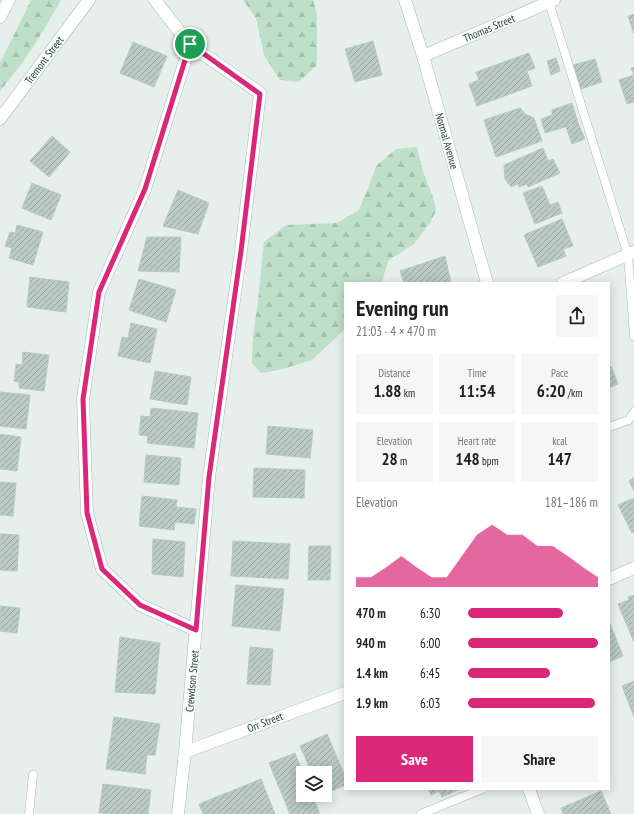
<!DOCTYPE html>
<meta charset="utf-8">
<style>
:root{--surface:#fff;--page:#f6f6f6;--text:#202124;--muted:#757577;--accent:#db2777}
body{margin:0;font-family:"PT Sans Narrow",sans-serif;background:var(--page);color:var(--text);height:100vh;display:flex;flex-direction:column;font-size:15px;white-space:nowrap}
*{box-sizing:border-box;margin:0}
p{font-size:13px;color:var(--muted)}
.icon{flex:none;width:22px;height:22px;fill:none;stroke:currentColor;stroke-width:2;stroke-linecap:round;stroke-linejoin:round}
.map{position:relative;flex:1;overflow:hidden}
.details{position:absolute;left:344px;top:282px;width:266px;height:508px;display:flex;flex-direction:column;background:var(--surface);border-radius:0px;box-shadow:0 2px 10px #0003}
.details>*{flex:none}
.buttons{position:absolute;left:296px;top:766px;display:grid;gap:8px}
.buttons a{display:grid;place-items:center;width:36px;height:36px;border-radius:0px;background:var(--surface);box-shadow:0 2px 10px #0003;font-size:20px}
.pin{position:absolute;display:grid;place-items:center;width:34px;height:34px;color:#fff;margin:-17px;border:2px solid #fff;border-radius:50%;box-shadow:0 1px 4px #0007}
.round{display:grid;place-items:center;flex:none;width:42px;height:42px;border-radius:0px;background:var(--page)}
.headline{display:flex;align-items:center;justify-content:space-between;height:68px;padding:0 12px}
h1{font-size:22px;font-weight:700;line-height:30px}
.stats{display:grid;grid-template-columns:repeat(3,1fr);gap:6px;height:68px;padding:4px 12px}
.stats div{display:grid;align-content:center;border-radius:0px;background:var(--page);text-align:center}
.stats b{font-size:17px;font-weight:700}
.stats small{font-size:11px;font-weight:400}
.stats p{font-size:11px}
.chart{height:112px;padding:8px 12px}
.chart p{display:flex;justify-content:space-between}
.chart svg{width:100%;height:72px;margin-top:4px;fill:var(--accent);opacity:.7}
.primary-button{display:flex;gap:8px;margin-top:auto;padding:8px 12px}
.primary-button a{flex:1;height:46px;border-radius:0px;background:var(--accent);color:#fff;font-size:16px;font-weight:700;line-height:46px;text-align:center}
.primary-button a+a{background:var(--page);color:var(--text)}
ul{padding:0 12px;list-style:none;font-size:13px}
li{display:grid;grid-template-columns:64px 48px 1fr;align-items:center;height:30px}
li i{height:10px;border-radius:5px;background:var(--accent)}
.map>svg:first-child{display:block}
</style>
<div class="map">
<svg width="634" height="814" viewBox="0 0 634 814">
<defs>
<pattern id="forest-firs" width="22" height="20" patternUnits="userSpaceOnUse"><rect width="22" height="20" fill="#bfe0c8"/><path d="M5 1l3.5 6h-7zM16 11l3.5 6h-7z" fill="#a4c1ad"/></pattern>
<pattern id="building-hatch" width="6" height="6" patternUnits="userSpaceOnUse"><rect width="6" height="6" fill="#bbcac4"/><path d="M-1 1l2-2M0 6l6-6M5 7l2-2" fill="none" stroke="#98a6a0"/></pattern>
</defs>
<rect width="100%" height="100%" fill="#e6efeb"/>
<!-- forest -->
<path fill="url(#forest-firs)" d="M31 0H61C49 21 37 42 23 62 15 72 7 81 0 92V63L19 25Z
M243 0H313L317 15V65L299 82 280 80 264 55 256 18Z
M417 147 422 169 433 197 436 211 430 223 414 244 389 260 381 283H345V329L312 360 279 370 261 373 252 363 253 336 258 301 264 242 286 225 337 223 359 210 377 165 396 149Z"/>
<!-- building -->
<path fill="url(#building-hatch)" stroke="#b8c9c2" d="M634 14V34L628 16Z
M373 41 382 75 355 82 345 49Z
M133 42 167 56 154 87 120 73Z
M529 53 535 68 527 71 532 86 477 106 469 84 479 80 476 72Z
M556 58 560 71 551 75 547 61Z
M595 59 602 82 581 89 573 65Z
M634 67V102L627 104 619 80 634 75 631 68Z
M572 103 578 123 545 133 541 119 552 115V110Z
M520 108 525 114 534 118 542 141 496 157 484 120Z
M578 123 585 139 572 144 566 127Z
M52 136 70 152 49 177 30 161Z
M543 148 548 161 553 159 560 173 528 187 527 184 519 187 518 184 511 187 505 179 504 165Z
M32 183 61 195 51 220 22 208Z
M542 186 550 205 558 202 562 213 535 224 523 193Z
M178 190 209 203 198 234 163 226Z
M562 219 573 246 563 249 566 256 538 267 524 235Z
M17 225 43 232 33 265 9 258 12 248 5 246 10 232 15 233Z
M147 237H181L179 272 138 271Z
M445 256 451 283H404L400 271Z
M30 277 69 282 66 312 27 307Z
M139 279 176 290 166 322 129 310Z
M131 323 157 329 150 363 118 356 122 337 128 338Z
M23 352 49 355 44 391 19 388V382L14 381 16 364 22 365Z
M611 366 618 384 609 388V367Z
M155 371 191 377 187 405 150 399Z
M0 392 30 395 26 429 0 426Z
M151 408 198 413 194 448 147 443 148 436 139 435 141 416 150 417Z
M268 426 313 430 310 458 266 454Z
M0 434 21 437 17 471 0 469Z
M146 455 181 458 179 485 144 482Z
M254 468 305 470 304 498 253 497Z
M634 478V491L629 481Z
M0 482 16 483 13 516 0 515Z
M142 496 177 500 176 507 196 509 194 524 175 522 174 530 139 526Z
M634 498V532L632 533 618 505Z
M0 534 19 535 17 571 0 570Z
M153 539 185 542 183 577 152 574Z
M233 541 290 544 288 579 231 576Z
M309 546H331L330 580H308Z
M236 585 284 589 280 631 232 626Z
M634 595V642L618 604 629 600 628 597Z
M0 606 20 608 17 633 0 631Z
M609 621 623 656 609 662Z
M120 637 160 643 155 694 115 692Z
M250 647 273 649 270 685 247 684Z
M634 681V717L622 686Z
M114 717 160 724 155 755H147L145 774 106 769Z
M327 734 345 776V785L325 794V773H312L300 746Z
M295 753 303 773V795H312L320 814H290L269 763Z
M261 779 275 814H203L199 804Z
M103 784 151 790 148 814H114L99 813Z
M428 789H460L442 797 439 791 431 795Z
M601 791 611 814H563L561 808Z"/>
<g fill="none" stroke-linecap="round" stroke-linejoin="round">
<defs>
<path id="service" d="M549 2 628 255 634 336
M609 427 629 420 634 412
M29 814 33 775
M421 814 482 789"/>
<path id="minor" d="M155 0 190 45 260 93 241 251 209 477 185 752 178 814
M405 0 423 56 487 283
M0 17 9 0
M190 45 145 189 99 292 83 399 87 513 102 569 140 605 196 630
M423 56 554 0
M0 119 89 0
M563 283 634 252
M609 579 634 568
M185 752 345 693
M529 789 538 814"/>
</defs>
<!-- service casing -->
<use href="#service" stroke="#a8b8b2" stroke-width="9"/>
<!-- minor casing -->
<use href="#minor" stroke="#a8b8b2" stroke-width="13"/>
<!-- service -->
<use href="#service" stroke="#fff" stroke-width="8"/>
<!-- minor -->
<use href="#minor" stroke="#fff" stroke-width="12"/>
</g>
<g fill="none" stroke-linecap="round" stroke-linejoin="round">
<defs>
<path id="route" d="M190 44 260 94 241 251 209 477 196 630 140 605 102 569 87 513 83 399 99 292 145 189Z"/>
</defs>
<!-- route casing -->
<use href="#route" stroke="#fff" stroke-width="8"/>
<!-- route -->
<use href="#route" stroke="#db2777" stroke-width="5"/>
</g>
<g text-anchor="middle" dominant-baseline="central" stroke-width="4" stroke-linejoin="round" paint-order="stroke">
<!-- street labels -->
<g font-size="11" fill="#24423a" stroke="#f7fbf9">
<text transform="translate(489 28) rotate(-23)">Thomas Street</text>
<text transform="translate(44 60) rotate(-53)">Tremont Street</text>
<text transform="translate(447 141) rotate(74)">Normal Avenue</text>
<text transform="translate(192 681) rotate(-85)">Crewdson Street</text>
<text transform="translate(265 722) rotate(-21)">Orr Street</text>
</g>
</g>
</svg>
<div class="buttons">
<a><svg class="icon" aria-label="layers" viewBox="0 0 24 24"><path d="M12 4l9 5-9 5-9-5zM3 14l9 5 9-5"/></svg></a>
</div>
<div class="pin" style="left:190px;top:44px;background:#1e9e55"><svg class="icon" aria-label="arrive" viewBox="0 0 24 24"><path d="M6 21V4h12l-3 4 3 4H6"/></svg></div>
<section class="details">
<div class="headline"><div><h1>Evening run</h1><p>21:03 · 4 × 470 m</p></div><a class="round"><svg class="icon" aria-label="share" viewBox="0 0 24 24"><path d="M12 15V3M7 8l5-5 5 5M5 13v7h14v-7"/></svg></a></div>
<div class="stats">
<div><p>Distance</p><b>1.88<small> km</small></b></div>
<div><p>Time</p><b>11:54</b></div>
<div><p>Pace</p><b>6:20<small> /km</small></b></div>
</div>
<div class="stats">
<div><p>Elevation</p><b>28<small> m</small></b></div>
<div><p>Heart rate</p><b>148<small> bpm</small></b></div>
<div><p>kcal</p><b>147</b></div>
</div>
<div class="chart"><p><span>Elevation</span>181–186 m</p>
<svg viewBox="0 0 160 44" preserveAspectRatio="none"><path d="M0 44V38L10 38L20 32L30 25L40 32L50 38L60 38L70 25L80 12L90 6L100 12L110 12L120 19L130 19L140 25L150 32L160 38V44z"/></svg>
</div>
<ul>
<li><b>470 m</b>6:30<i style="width:73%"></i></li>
<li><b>940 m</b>6:00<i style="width:100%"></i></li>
<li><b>1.4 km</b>6:45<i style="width:63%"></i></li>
<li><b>1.9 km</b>6:03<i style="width:98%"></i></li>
</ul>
<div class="primary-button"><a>Save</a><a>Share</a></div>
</section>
</div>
